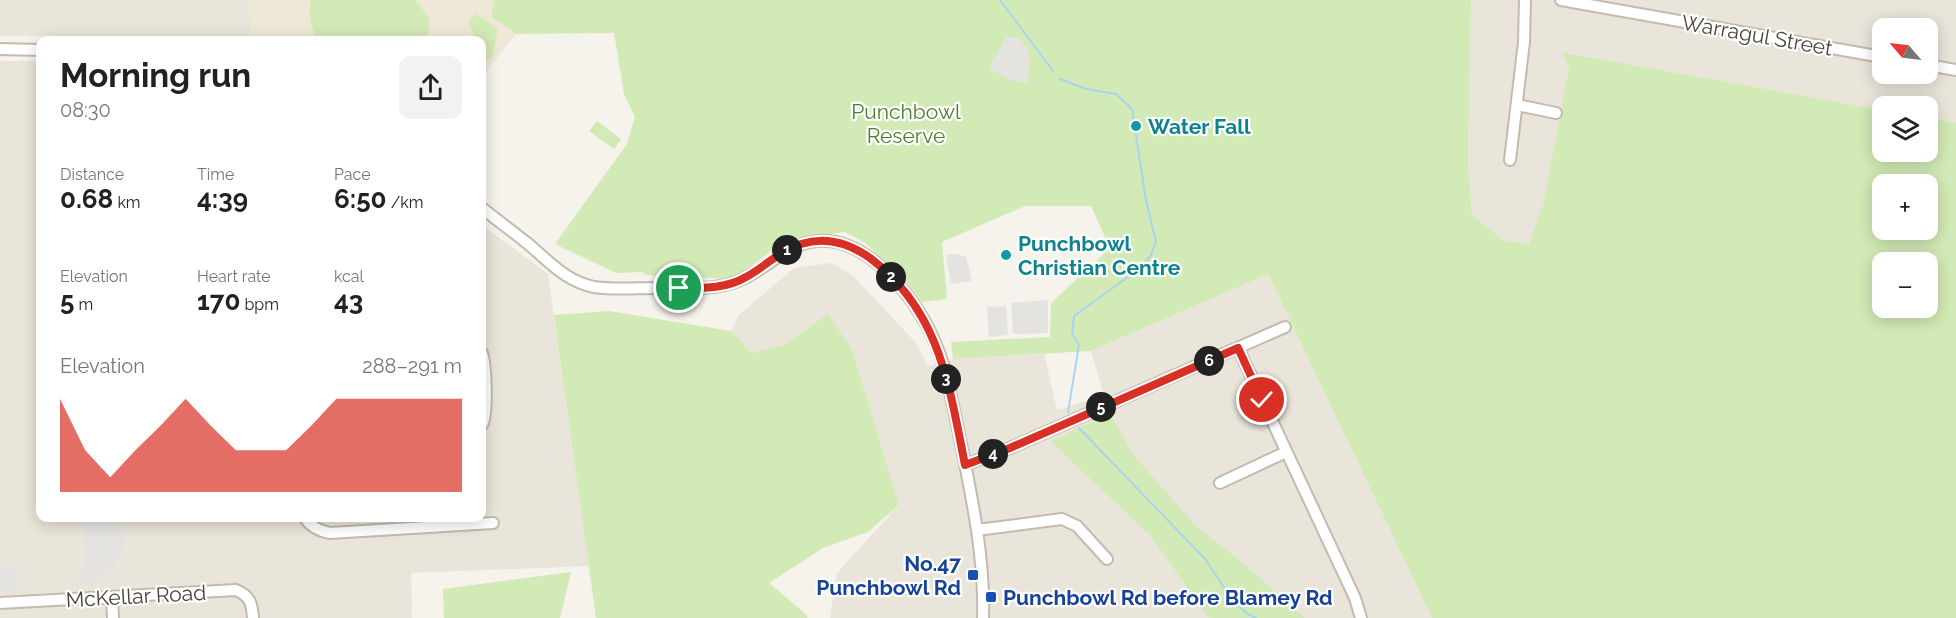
<!DOCTYPE html>
<meta charset="utf-8">
<style>
:root{--surface:#fff;--page:#f2f2f2;--text:#222;--muted:#767676;--accent:#d93025}
body{margin:0;font-family:Raleway,sans-serif;background:var(--page);color:var(--text);height:100vh;display:flex;flex-direction:column;font-size:22px;white-space:nowrap}
*{box-sizing:border-box;margin:0}
p{font-size:20px;color:var(--muted)}
.icon{flex:none;width:33px;height:33px;fill:none;stroke:currentColor;stroke-width:2;stroke-linecap:round;stroke-linejoin:round}
.map{position:relative;flex:1;overflow:hidden}
.side{position:absolute;left:36px;top:36px;width:450px;height:486px;display:flex;flex-direction:column;background:var(--surface);border-radius:12px;box-shadow:0 3px 15px #0003}
.side>*{flex:none}
.needle{width:39px;rotate:298deg}
.controls{position:absolute;left:1872px;top:18px;display:grid;gap:12px}
.controls a{display:grid;place-items:center;width:66px;height:66px;border-radius:12px;background:var(--surface);box-shadow:0 3px 15px #0003;font-size:30px}
.pin{position:absolute;display:grid;place-items:center;width:51px;height:51px;color:#fff;margin:-26px;border:3px solid #fff;border-radius:50%;box-shadow:0 2px 6px #0007}
.km{position:absolute;width:30px;height:30px;margin:-15px;border-radius:50%;background:#222;color:#fff;font-size:16px;line-height:30px;text-align:center}
.round{display:grid;place-items:center;flex:none;width:63px;height:63px;border-radius:12px;background:var(--page)}
.overview{display:flex;align-items:center;justify-content:space-between;height:102px;padding:0 24px}
h1{font-size:33px;font-weight:700;line-height:45px}
.metrics{display:grid;grid-template-columns:repeat(3,1fr);gap:9px;height:102px;padding:6px 24px}
.metrics div{display:grid;align-content:center}
.metrics b{font-size:26px;font-weight:700}
.metrics small{font-size:16px;font-weight:400}
.metrics p{font-size:16px}
.chart{height:168px;padding:12px 24px}
.chart p{display:flex;justify-content:space-between}
.chart svg{width:100%;height:108px;margin-top:6px;fill:var(--accent);opacity:.7}
.map>svg:first-child{display:block}
</style>
<div class="map">
<svg width="1956" height="618" viewBox="0 0 1956 618">
<rect width="100%" height="100%" fill="#f6f3ec"/>
<!-- residential -->
<path fill="#eae5da" fill-rule="evenodd" d="M0 0H249L251 36H0Z
M1471 0H1956V123L1928 118V106H1882V110L1562 52 1569 67 1543 205 1530 245 1503 240 1472 215 1468 162ZM1882 28H1928V74H1882Z
M0 61H40V518H482V225L548 274 589 566 411 573 412 618H0Z
M831 263 851 274 876 300 916 343 928 366 953 359 1044 354 1057 410 1104 396 1091 351 1268 274 1432 618H830L837 573 899 505 852 349 828 315 784 345 752 353 731 331 739 315 794 268Z"/>
<!-- education -->
<path fill="#efe8d6" d="M249 0H495L491 18 516 34 482 77V40H276L271 37 251 36Z"/>
<!-- green -->
<path fill="#d2eab5" fill-rule="evenodd" d="M311 0H416L430 20 427 37 421 40H317C312 29 307 13 311 0Z
M495 0H1471L1468 162 1472 215 1503 240 1529 244 1543 205 1569 67 1561 52 1882 110V152H1928V118L1956 123V618H1432L1268 274 1091 351 953 359 951 342 1050 337 1051 303 1110 248 1091 206H1025L942 242 947 299 922 302 903 277 864 242 844 232 783 242 734 279 644 275 643 272 616 273 555 244 627 144 635 117 624 94 614 33 516 34 491 17ZM1882 184H1928V230H1882ZM1882 262H1928V308H1882Z
M476 14 498 29 493 56 482 62V40H475L472 29 468 23Z
M597 121 621 139 614 149 589 131Z
M609 311 731 331 752 353 784 345 828 314 852 349 899 505 868 532 823 548 769 583 808 616 807 618H596L554 315Z
M1110 414 1135 457 1197 527 1237 558 1305 618H1209L1150 535 1050 441Z
M571 572 560 618H444L443 589Z"/>
<!-- parking -->
<path fill="#e5e3e0" d="M1006 37 1019 38 1028 50 1030 63 1027 83 1010 80 989 68Z
M960 254 961 256H966L972 281 951 284 946 255Z
M1048 300V333L1013 334 1011 303Z
M1006 306 1008 335 989 337 987 307Z
M84 518H122L124 557 118 558 115 566 107 572 98 573V582L77 583V574L85 573Z
M17 565 18 591 0 592V566Z"/>
<g fill="none" stroke-linecap="round" stroke-linejoin="round">
<!-- stream -->
<path stroke="#a9d4f2" stroke-width="2" d="M1000 0 1053 71
M1060 79 1086 89 1116 94 1132 109 1146 200 1156 242 1150 257 1139 269 1074 316 1072 334 1079 345 1068 412
M1079 428 1206 560 1233 601 1249 615 1256 618"/>
<defs>
<path id="minor" d="M1561 0 1882 57
M0 49 40 50
M1928 65 1956 70
M1517 105 1556 113
M1510 160 1524 42 1525 0
M482 208C497 220 512 231 527 243 549 261 565 281 594 287 615 290 636 288 657 288 684 288 713 291 738 281 767 270 785 243 818 241 868 237 915 297 933 338 947 368 952 402 959 434 971 494 985 556 983 618
M1238 348 1355 598 1361 618
M482 353C486 365 488 415 482 425
M965 465 1010 448 1285 327
M1220 483 1286 452
M305 518C311 527 319 531 330 533L493 523
M977 530 1062 519 1077 526 1107 559
M112 597 113 618
M0 603 236 590C250 596 252 603 253 618"/>
</defs>
<!-- minor casing -->
<use href="#minor" stroke="#c2bbae" stroke-width="14"/>
<!-- minor -->
<use href="#minor" stroke="#fff" stroke-width="10"/>
</g>
<g fill="none" stroke-linecap="round" stroke-linejoin="round">
<defs>
<path id="route" d="M679 288C702 288 726 289 746 277 765 267 780 250 801 244 826 236 849 243 870 258 940 311 949 385 965 465L1010 448 1238 348 1262 400"/>
</defs>
<!-- route casing -->
<use href="#route" stroke="#fff" stroke-width="12"/>
<!-- route -->
<use href="#route" stroke="#d93025" stroke-width="8"/>
</g>
<!-- markers -->
<g fill="#0f9aa8" stroke="#fff" stroke-width="2">
<circle cx="1136" cy="126" r="6"/>
<circle cx="1006" cy="255" r="6"/>
</g>
<g fill="#1a4fb4" stroke="#fff" stroke-width="2">
<rect x="967" y="569" width="12" height="12" rx="3"/>
<rect x="985" y="591" width="12" height="12" rx="3"/>
</g>
<g text-anchor="middle" dominant-baseline="central" stroke-width="4.5" stroke-linejoin="round" paint-order="stroke">
<!-- street labels -->
<g font-size="21" fill="#4b4439" stroke="#fff">
<text transform="translate(1757 35) rotate(10)">Warragul Street</text>
<text transform="translate(136 596) rotate(-3)">McKellar Road</text>
</g>
<!-- park labels -->
<g font-size="21" fill="#4a7f2a" stroke="#fff">
<text x="906" y="111">Punchbowl<tspan x="906" dy="24">Reserve</tspan></text>
</g>
<!-- culture labels -->
<g font-size="21" font-weight="bold" fill="#0d838f" stroke="#fff" text-anchor="start">
<text x="1148" y="126">Water Fall</text>
<text x="1018" y="243">Punchbowl<tspan x="1018" dy="24">Christian Centre</tspan></text>
</g>
<!-- transit labels -->
<g font-size="21" font-weight="bold" fill="#164399" stroke="#fff" text-anchor="end">
<text x="961" y="563">No.47<tspan x="961" dy="24">Punchbowl Rd</tspan></text>
<text x="1003" y="597" text-anchor="start">Punchbowl Rd before Blamey Rd</text>
</g>
</g>
</svg>
<div class="controls">
<a><svg class="needle" viewBox="-14 -14 28 28"><path d="M0-13l5 13h-10z" fill="#e53935"/><path d="M0 13l5-13h-10z" fill="#767676"/></svg></a>
<a><svg class="icon" aria-label="layers" viewBox="0 0 24 24"><path d="M12 4l9 5-9 5-9-5zM3 14l9 5 9-5"/></svg></a>
<a>+</a>
<a>−</a>
</div>
<div class="pin" style="left:679px;top:288px;background:#1e9e55"><svg class="icon" aria-label="arrive" viewBox="0 0 24 24"><path d="M6 21V4h12l-3 4 3 4H6"/></svg></div>
<div class="pin" style="left:1262px;top:400px;background:#d93025"><svg class="icon" aria-label="check" viewBox="0 0 24 24"><path d="M5 12l5 5 9-10"/></svg></div>
<b class="km" style="left:787px;top:250px">1</b>
<b class="km" style="left:891px;top:277px">2</b>
<b class="km" style="left:946px;top:379px">3</b>
<b class="km" style="left:993px;top:454px">4</b>
<b class="km" style="left:1101px;top:407px">5</b>
<b class="km" style="left:1209px;top:361px">6</b>
<section class="side">
<div class="overview"><div><h1>Morning run</h1><p>08:30</p></div><a class="round"><svg class="icon" aria-label="share" viewBox="0 0 24 24"><path d="M12 15V3M7 8l5-5 5 5M5 13v7h14v-7"/></svg></a></div>
<div class="metrics">
<div><p>Distance</p><b>0.68<small> km</small></b></div>
<div><p>Time</p><b>4:39</b></div>
<div><p>Pace</p><b>6:50<small> /km</small></b></div>
</div>
<div class="metrics">
<div><p>Elevation</p><b>5<small> m</small></b></div>
<div><p>Heart rate</p><b>170<small> bpm</small></b></div>
<div><p>kcal</p><b>43</b></div>
</div>
<div class="chart"><p><span>Elevation</span>288–291 m</p>
<svg viewBox="0 0 160 44" preserveAspectRatio="none"><path d="M0 44V6L10 27L20 38L30 27L40 17L50 6L60 17L70 27L80 27L90 27L100 17L110 6L120 6L130 6L140 6L150 6L160 6V44z"/></svg>
</div>
</section>
</div>
